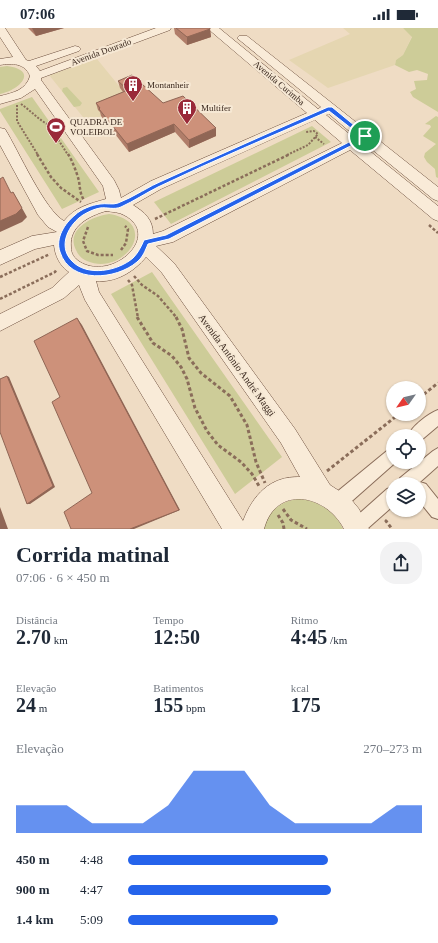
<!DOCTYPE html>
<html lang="pt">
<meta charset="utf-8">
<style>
:root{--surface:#fff;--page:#f2f2f3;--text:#1f2937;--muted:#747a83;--accent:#2563eb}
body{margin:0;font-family:Georgia,serif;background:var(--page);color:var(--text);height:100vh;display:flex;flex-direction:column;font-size:15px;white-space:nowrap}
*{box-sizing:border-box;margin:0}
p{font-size:13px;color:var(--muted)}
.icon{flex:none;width:22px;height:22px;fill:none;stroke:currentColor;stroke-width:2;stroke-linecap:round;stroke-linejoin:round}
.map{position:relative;height:501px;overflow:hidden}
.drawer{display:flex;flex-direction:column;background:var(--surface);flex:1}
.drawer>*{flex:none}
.needle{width:26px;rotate:236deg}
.buttons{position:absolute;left:386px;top:353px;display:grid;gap:8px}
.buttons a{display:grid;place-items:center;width:40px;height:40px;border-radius:50%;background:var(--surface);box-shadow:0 1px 3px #0004;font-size:20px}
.pin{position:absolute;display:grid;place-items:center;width:34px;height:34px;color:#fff;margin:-17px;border:2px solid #fff;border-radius:50%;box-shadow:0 1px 4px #0007}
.round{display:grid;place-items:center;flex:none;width:42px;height:42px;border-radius:16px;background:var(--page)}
.headline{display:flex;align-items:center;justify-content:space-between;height:68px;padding:0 16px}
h1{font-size:22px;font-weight:800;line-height:30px}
.figures{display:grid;grid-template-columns:repeat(3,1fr);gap:6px;height:68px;padding:4px 16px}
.figures div{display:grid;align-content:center}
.figures b{font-size:20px;font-weight:800}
.figures small{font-size:11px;font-weight:400}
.figures p{font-size:11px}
.chart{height:112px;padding:8px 16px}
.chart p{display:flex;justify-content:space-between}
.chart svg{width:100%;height:72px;margin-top:4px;fill:var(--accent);opacity:.7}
ul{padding:0 16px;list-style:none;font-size:13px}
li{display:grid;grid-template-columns:64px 48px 1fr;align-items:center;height:30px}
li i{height:10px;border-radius:5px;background:var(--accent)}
.status{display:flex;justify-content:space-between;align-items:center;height:28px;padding:0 20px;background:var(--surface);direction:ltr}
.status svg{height:11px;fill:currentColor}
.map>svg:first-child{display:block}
</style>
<div class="status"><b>07:06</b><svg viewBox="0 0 49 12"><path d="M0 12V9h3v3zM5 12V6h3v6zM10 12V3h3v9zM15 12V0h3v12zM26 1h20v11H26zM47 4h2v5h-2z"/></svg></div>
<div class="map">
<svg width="438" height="501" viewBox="0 0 438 501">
<rect width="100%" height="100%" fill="#efdcc4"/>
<!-- farmland -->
<path fill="#e5d6b1" d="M343 0H403L412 8 403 27 396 32 395 37 328 60 289 32 350 6Z
M97 31 133 75 87 94 49 47Z"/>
<!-- green -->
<path fill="#cdcc98" d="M403 0H438V84L413 69 410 64 416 61 414 53 427 52 428 46 417 42 409 44 395 37 396 32 403 27 412 9Z
M7 38C39 42 20 62 0 66V39Z
M67 59 82 75 80 78 74 79 62 63 63 60Z
M32 69 99 164 62 181 0 83V81Z
M436 88 438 89V150L436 149 435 141 427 134 424 129 425 125 436 116 423 108 431 99 430 97 425 96Z
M312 98 331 114 171 196 154 174Z
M109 186C162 194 124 249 87 233 82 231 78 227 76 222 65 201 93 188 109 186Z
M152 244 282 429 235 466 111 266Z
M303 470C320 475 336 484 343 501H262C271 480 280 473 303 470Z"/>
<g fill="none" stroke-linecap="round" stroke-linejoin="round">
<defs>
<path id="street" d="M438 382V398L419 414V408H408C412 398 428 386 438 382Z
M393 419V434H396L344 480 338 482 332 480 330 474 332 468 388 422Z
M438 420V438L420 454 426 456 438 471V491L432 489 419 473V456H398L400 450 433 423Z
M393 459V478L367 501H350L349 499 351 493 387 461Z"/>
<path id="secondary" d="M0 0H5L26 32 29 33 75 18 79 19 81 21 79 23 36 38 40 43 156 0H171L170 2 41 50V52L114 152 119 162 121 170 151 153 307 85 207 0H219L318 81 321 79 237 10 239 8H247L438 159V173L433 171 364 115 361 116 438 178V193L433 191 350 122 173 214 156 218 174 235 295 401 330 457 350 470 359 481 369 501H344C326 466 276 456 264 501H222L85 272 79 257 64 270 0 303V286L52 260 69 244C60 238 55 228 54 217L35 221 0 237V222L32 208 57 204 48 199 38 187 0 117V100L5 101C18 122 45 183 64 193 75 179 89 176 106 171L103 158 35 61 21 70 0 76V68C13 65 26 62 30 48 25 35 12 35 0 37V31L13 29 0 9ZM329 86 355 108 353 109 326 87ZM315 92 342 115 163 203 153 206C153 191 144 184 133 177L161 161ZM106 183C112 184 119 184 124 187 163 207 113 254 80 234 74 230 71 226 71 219 69 198 89 188 106 183ZM146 229 162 245 281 415 300 449C270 448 253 467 243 493L99 264 96 253C115 255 134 244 146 229Z"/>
</defs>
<!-- street casing -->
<use href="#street" stroke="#8a6d5a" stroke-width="2"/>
<!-- secondary casing -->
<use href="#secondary" stroke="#6c4e3d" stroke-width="1"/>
<!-- path-far2 -->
<path stroke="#8a6d5a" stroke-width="2" stroke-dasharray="2 1.5" stroke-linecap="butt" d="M21 76C30 82 40 93 49 97L68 127
M17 77V93L38 127
M315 109 324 116
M287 127 308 117 318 106 314 103 306 104"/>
<!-- path-far1 -->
<path stroke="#8a6d5a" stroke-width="2.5" stroke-dasharray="3 2" stroke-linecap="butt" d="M37 126 51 149 61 160 81 174
M68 126C72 132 77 145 79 153 80 160 80 166 84 172
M155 191 290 126
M429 197 438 205
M88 199 83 213 87 223 98 227H113
M121 222 126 215 128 201 125 198
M134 248 142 257 158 268 177 290
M0 249 50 226
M128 252 132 257 138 290
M0 271 55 244 57 241"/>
<!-- path -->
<path stroke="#8a6d5a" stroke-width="3" stroke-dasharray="3.5 2.5" stroke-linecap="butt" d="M137 289 153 315 172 328 181 339 187 351 195 380 207 403 218 417 241 434 252 446 259 458
M176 289 182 301 189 330 201 345 230 368 247 397 256 434 265 455
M419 370 438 355
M327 443 399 386
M283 481 291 492 307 501
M278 487 283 495 284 501
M387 492 386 493 392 501"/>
<!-- street -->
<use href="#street" fill="#f9ebd8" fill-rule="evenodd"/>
<!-- secondary -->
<use href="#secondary" fill="#f9ebd8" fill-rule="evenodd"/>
</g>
<!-- wall -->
<path fill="#b07d69" d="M28 0H64L36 8Z
M174 0H210V1L211 9 187 17 175 6Z
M118 53 163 75 216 108 189 120 175 104 129 124 101 88 100 84 98 82 96 75 123 64 120 60Z"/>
<!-- shaded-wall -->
<path fill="#906655" d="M32 0H64L36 8Z
M210 1 211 9 187 17V9Z
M174 96 175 104 129 124 127 116Z
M216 100V108L189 120V112Z
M13 164 27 189 22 194 0 204V193Z
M77 290 82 297 180 482 134 501H130Z
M7 348 9 349 55 459 30 476H27Z
M0 479 8 501H0Z"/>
<!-- building -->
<path fill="#cd917a" stroke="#906655" d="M176 0H210V1L187 9Z
M132 47 163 75 183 68 216 100 189 112 174 96 127 116 99 81 100 80 96 75 128 62 118 53Z
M3 149 11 165 13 164 22 180 16 186 0 193V151Z
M77 290 179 482 130 501H71L64 484 92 465 52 374 60 369 34 313Z
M7 348 53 458 27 476 0 404V351Z"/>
<!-- route -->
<path fill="#2563eb" stroke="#fff" fill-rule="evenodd" d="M328 79H332L366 107V110L169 211 148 216C145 223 143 229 137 234 116 252 70 256 60 224 55 210 65 195 75 187 81 181 92 177 100 176 106 175 113 177 118 175 134 169 149 158 164 152 219 127 273 103 328 79ZM329 83 361 108 166 207 144 212C141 219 138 225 133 230 118 243 87 249 72 233 57 218 69 196 83 187 88 184 94 181 100 180 107 179 114 182 121 179 134 173 146 165 158 159 214 132 272 108 329 83Z"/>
<!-- icons -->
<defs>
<symbol id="building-pin" viewBox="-11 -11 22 30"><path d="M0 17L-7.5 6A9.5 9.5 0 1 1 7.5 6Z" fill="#9a2939" stroke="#f6e8d4"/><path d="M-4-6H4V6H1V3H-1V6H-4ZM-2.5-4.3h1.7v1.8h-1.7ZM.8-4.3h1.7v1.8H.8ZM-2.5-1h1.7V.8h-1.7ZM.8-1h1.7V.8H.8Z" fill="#fff"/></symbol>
<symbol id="stadium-pin" viewBox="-11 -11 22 30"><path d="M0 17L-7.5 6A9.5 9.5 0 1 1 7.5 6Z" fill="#9a2939" stroke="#f6e8d4"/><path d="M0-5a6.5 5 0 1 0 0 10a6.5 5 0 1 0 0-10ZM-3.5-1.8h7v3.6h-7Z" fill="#fff"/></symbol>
</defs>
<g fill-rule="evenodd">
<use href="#building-pin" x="122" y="46" width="22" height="30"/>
<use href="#building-pin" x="176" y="69" width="22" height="30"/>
<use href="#stadium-pin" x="45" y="88" width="22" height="30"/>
</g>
<g text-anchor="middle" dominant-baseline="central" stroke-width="4" stroke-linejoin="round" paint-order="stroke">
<!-- far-street labels -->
<g font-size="9" fill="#3a281e" stroke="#f6e8d4">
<text transform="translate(101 24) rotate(-20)">Avenida Dourado</text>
<text transform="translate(279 55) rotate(40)">Avenida Curimba</text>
</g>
<!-- far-poi labels -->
<g font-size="9" fill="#3a281e" stroke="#f6e8d4" text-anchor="start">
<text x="147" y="57">Montanheir</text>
<text x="201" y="80">Multifer</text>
<text x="70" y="94">QUADRA DE<tspan x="70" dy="10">VOLEIBOL</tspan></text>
</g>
<!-- street labels -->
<g font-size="10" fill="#3a281e" stroke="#f6e8d4">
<text transform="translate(237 337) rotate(54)">Avenida Antônio André Maggi</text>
</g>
</g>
</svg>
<div class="buttons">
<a><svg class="needle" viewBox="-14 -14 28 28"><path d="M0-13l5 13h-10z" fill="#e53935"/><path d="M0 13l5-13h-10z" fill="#747a83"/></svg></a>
<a><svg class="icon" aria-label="locate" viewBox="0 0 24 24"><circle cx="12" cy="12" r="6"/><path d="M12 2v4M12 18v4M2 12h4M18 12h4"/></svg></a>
<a><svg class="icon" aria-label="layers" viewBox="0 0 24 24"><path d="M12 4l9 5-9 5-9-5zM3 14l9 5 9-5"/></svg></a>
</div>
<div class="pin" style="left:365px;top:108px;background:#1e9e55"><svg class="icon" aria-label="arrive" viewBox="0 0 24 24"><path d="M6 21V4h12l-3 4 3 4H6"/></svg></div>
</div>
<section class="drawer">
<div class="headline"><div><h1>Corrida matinal</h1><p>07:06 · 6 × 450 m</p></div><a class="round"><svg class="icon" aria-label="share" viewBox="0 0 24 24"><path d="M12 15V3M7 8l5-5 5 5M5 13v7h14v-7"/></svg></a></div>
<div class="figures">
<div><p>Distância</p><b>2.70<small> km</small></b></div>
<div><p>Tempo</p><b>12:50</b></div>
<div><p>Ritmo</p><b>4:45<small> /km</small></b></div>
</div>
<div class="figures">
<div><p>Elevação</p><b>24<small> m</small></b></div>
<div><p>Batimentos</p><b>155<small> bpm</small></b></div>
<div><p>kcal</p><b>175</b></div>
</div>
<div class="chart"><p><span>Elevação</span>270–273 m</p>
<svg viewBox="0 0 160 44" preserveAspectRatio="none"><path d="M0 44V27L10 27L20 27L30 38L40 38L50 38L60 27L70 6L80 6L90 6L100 27L110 38L120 38L130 38L140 38L150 27L160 27V44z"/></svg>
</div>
<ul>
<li><b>450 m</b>4:48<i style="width:68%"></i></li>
<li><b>900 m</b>4:47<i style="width:69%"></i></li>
<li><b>1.4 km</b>5:09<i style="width:51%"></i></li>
</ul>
</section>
